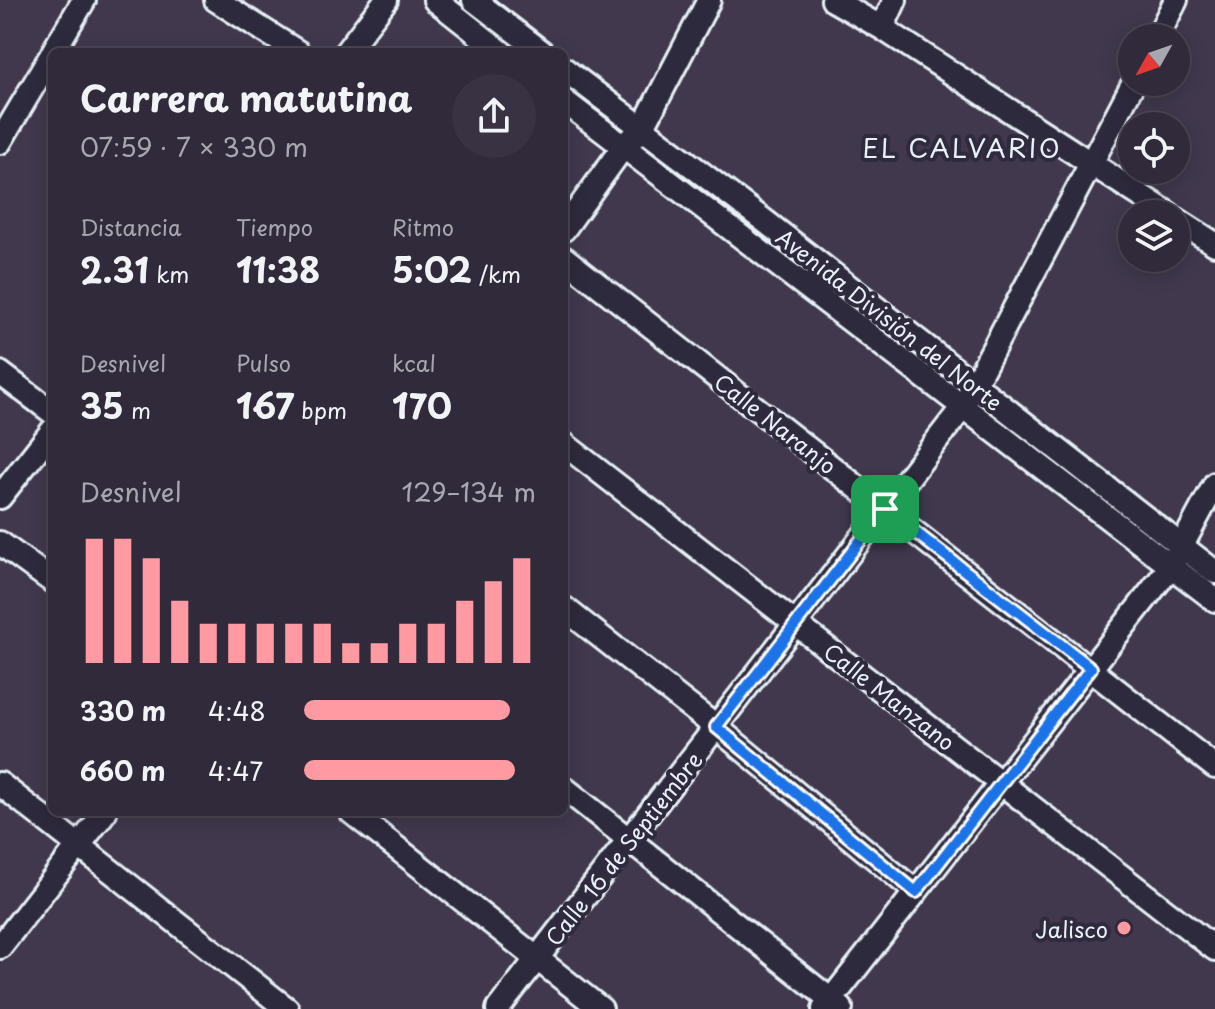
<!DOCTYPE html>
<html lang="es">
<meta charset="utf-8">
<style>
:root{--surface:#312a3a;--page:#393242;--text:#f1f3f6;--muted:#a8a7af;--line:#4c4654;--accent:#ff9aa2}
body{margin:0;font-family:"Playpen Sans",sans-serif;background:var(--page);color:var(--text);height:100vh;display:flex;flex-direction:column;font-size:30px;white-space:nowrap}
*{box-sizing:border-box;margin:0}
p{font-size:26px;color:var(--muted)}
.icon{flex:none;width:44px;height:44px;fill:none;stroke:currentColor;stroke-width:2;stroke-linecap:round;stroke-linejoin:round}
.map{position:relative;flex:1;overflow:hidden}
.sheet{position:absolute;left:48px;top:48px;width:520px;height:768px;display:flex;flex-direction:column;background:var(--surface);border-radius:12px;box-shadow:0 4px 20px #0003,0 0 0 2px var(--line)}
.sheet>*{flex:none}
.needle{width:52px;rotate:230deg}
.tools{position:absolute;left:1118px;top:24px;display:grid;gap:16px}
.tools a{display:grid;place-items:center;width:72px;height:72px;border-radius:50%;background:var(--surface);box-shadow:0 4px 20px #0003,0 0 0 2px var(--line);font-size:40px}
.pin{position:absolute;display:grid;place-items:center;width:68px;height:68px;color:#fff;margin:-34px;border-radius:16px;box-shadow:0 4px 12px #0006}
.round{display:grid;place-items:center;flex:none;width:84px;height:84px;border-radius:42px;background:var(--page)}
.overview{display:flex;align-items:center;justify-content:space-between;height:136px;padding:0 32px}
h1{font-size:36px;font-weight:700;line-height:60px}
.stats{display:grid;grid-template-columns:repeat(3,1fr);gap:12px;height:136px;padding:8px 32px}
.stats div{display:grid;align-content:center}
.stats b{font-size:34px;font-weight:700}
.stats small{font-size:22px;font-weight:400}
.stats p{font-size:22px}
.chart{height:224px;padding:16px 32px}
.chart p{display:flex;justify-content:space-between}
.chart svg{width:100%;height:144px;margin-top:8px;stroke:var(--accent);stroke-width:6}
ul{padding:0 32px;list-style:none;font-size:26px}
li{display:grid;grid-template-columns:128px 96px 1fr;align-items:center;height:60px}
li i{height:20px;border-radius:10px;background:var(--accent)}
.map>svg:first-child{display:block}
</style>
<div class="map">
<svg width="1215" height="1009" viewBox="0 0 1215 1009">
<rect width="100%" height="100%" fill="#41384d"/>
<filter id="ink" filterUnits="userSpaceOnUse"><feTurbulence type="fractalNoise" baseFrequency=".0125" numOctaves="2"/><feDisplacementMap in="SourceGraphic" scale="16" xChannelSelector="R" yChannelSelector="G"/><feConvolveMatrix kernelMatrix="1 2 1 2 8 2 1 2 1" color-interpolation-filters="sRGB"/></filter>
<g filter="url(#ink)">
<g fill="none" stroke-linecap="round" stroke-linejoin="round">
<defs>
<path id="minor" d="M216 0 298 52
M435 0 501 52
M474 0 542 52
M833 0 882 28 1169 214
M882 28 895 0
M1157 38 1176 0
M53 52 84 0
M346 52 386 0
M564 69 766 222 1215 572
M564 101 1215 600
M0 142 52 54
M1176 219 1215 244
M564 229 623 147 642 129 709 0
M564 258 1215 767
M0 373 52 412
M564 444 1215 949
M0 497 52 431
M0 543 52 581
M564 608 716 727 916 892
M0 784 287 1009
M564 788 841 1008
M351 812 601 1009
M0 947 105 812
M498 1009 962 408 1134 82
M824 1009 1171 566 1215 484"/>
</defs>
<!-- minor casing -->
<use href="#minor" stroke="#e8f1f8" stroke-width="28"/>
<!-- minor -->
<use href="#minor" stroke="#2f2a3d" stroke-width="22"/>
</g>
</g>
<g fill="none" stroke-linecap="round" stroke-linejoin="round" filter="url(#ink)">
<defs>
<path id="route" d="M885 509 1091 668 916 892 716 727Z"/>
</defs>
<!-- route casing -->
<use href="#route" stroke="#fff" stroke-width="16"/>
<!-- route -->
<use href="#route" stroke="#1a73e8" stroke-width="10"/>
</g>
<!-- markers -->
<circle fill="#ff9aa2" stroke="#2f2a3d" stroke-width="3" cx="1124" cy="928" r="8"/>
<g text-anchor="middle" dominant-baseline="central" stroke-width="8" stroke-linejoin="round" paint-order="stroke">
<!-- street labels -->
<g font-size="22" fill="#e8f1f8" stroke="#2f2a3d">
<text transform="translate(890 319) rotate(38)">Avenida División del Norte</text>
<text transform="translate(776 423) rotate(38)">Calle Naranjo</text>
<text transform="translate(890 696) rotate(38)">Calle Manzano</text>
<text transform="translate(623 848) rotate(-52)">Calle 16 de Septiembre</text>
</g>
<!-- poi labels -->
<g font-size="22" fill="#e8f1f8" stroke="#2f2a3d" text-anchor="end">
<text x="1108" y="928">Jalisco</text>
</g>
<!-- quarter labels -->
<g font-size="26" letter-spacing="2" fill="#e8f1f8" stroke="#2f2a3d">
<text x="962" y="147">EL CALVARIO</text>
</g>
</g>
</svg>
<div class="tools">
<a><svg class="needle" viewBox="-14 -14 28 28"><path d="M0-13l5 13h-10z" fill="#e53935"/><path d="M0 13l5-13h-10z" fill="#a8a7af"/></svg></a>
<a><svg class="icon" aria-label="locate" viewBox="0 0 24 24"><circle cx="12" cy="12" r="6"/><path d="M12 2v4M12 18v4M2 12h4M18 12h4"/></svg></a>
<a><svg class="icon" aria-label="layers" viewBox="0 0 24 24"><path d="M12 4l9 5-9 5-9-5zM3 14l9 5 9-5"/></svg></a>
</div>
<div class="pin" style="left:885px;top:509px;background:#1e9e55"><svg class="icon" aria-label="arrive" viewBox="0 0 24 24"><path d="M6 21V4h12l-3 4 3 4H6"/></svg></div>
<section class="sheet">
<div class="overview"><div><h1>Carrera matutina</h1><p>07:59 · 7 × 330 m</p></div><a class="round"><svg class="icon" aria-label="share" viewBox="0 0 24 24"><path d="M12 15V3M7 8l5-5 5 5M5 13v7h14v-7"/></svg></a></div>
<div class="stats">
<div><p>Distancia</p><b>2.31<small> km</small></b></div>
<div><p>Tiempo</p><b>11:38</b></div>
<div><p>Ritmo</p><b>5:02<small> /km</small></b></div>
</div>
<div class="stats">
<div><p>Desnivel</p><b>35<small> m</small></b></div>
<div><p>Pulso</p><b>167<small> bpm</small></b></div>
<div><p>kcal</p><b>170</b></div>
</div>
<div class="chart"><p><span>Desnivel</span>129–134 m</p>
<svg viewBox="0 0 160 44" preserveAspectRatio="none"><path d="M5 44V6M15 44V6M25 44V12M35 44V25M45 44V32M55 44V32M65 44V32M75 44V32M85 44V32M95 44V38M105 44V38M115 44V32M125 44V32M135 44V25M145 44V19M155 44V12"/></svg>
</div>
<ul>
<li><b>330 m</b>4:48<i style="width:89%"></i></li>
<li><b>660 m</b>4:47<i style="width:91%"></i></li>
</ul>
</section>
</div>
